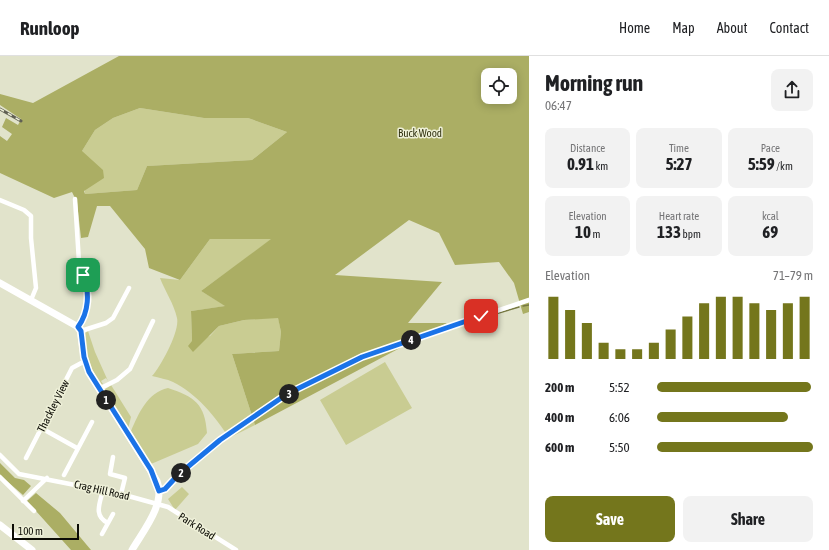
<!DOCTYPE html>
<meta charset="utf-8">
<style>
:root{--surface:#fff;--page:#f2f2f2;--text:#202124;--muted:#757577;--line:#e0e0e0;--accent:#74761c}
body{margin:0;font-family:"Asap Condensed",sans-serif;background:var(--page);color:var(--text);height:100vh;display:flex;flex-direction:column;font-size:15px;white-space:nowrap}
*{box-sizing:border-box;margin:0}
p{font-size:13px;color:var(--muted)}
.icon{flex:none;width:22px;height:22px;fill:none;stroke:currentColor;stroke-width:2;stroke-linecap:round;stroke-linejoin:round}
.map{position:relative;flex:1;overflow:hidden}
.sheet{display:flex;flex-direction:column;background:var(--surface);width:300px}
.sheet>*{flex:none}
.buttons{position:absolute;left:481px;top:12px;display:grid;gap:8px}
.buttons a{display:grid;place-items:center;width:36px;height:36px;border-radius:8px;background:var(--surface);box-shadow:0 2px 10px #0003;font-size:20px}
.scale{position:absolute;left:12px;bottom:10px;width:67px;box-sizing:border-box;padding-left:4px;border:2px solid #0c0c05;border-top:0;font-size:11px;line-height:14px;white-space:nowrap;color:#0c0c05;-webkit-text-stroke:3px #eef0d8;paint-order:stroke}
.pin{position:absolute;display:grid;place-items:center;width:34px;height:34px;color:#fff;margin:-17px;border-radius:8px;box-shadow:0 2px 6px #0006}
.km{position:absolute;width:20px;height:20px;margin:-10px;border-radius:50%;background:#222;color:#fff;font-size:11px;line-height:20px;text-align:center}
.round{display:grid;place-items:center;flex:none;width:42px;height:42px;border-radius:8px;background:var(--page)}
.overview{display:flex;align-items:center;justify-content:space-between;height:68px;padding:0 16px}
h1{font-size:22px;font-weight:700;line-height:30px}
.stats{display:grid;grid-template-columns:repeat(3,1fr);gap:6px;height:68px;padding:4px 16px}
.stats div{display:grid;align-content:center;border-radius:8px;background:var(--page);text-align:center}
.stats b{font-size:17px;font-weight:700}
.stats small{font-size:11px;font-weight:400}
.stats p{font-size:11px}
.chart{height:112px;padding:8px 16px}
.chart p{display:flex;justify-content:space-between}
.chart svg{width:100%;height:72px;margin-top:4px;stroke:var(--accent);stroke-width:6}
.primary-button{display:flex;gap:8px;margin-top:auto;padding:8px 16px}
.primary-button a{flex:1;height:46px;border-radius:8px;background:var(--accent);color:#fff;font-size:16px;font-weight:700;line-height:46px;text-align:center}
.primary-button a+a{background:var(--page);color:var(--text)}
ul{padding:0 16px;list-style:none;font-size:13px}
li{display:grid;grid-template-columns:64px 48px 1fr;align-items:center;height:30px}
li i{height:10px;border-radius:5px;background:var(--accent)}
header{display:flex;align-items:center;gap:24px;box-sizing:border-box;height:56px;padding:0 20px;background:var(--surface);border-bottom:1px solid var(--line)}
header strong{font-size:19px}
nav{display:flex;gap:22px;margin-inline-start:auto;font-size:14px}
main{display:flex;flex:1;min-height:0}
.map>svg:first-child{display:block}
</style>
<header>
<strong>Runloop</strong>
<nav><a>Home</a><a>Map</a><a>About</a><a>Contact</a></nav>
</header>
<main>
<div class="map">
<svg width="529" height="494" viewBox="0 0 529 494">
<rect width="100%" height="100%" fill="#e1e3cb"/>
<!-- green -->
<path fill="#c9cc92" d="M140 52 204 62H248L287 76 252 104 147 110 137 134 85 138 82 95 95 74 113 62Z
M210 183H272L201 235 226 250 191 255 192 285 210 280 219 270 244 264 278 261 281 276 279 295 232 298 255 369 229 382C216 361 196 337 173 326 167 323 159 322 152 320 161 310 180 275 177 262 174 248 165 235 160 222L180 224Z
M88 275 95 296 108 325 106 322 101 325 103 328 100 329 88 305 84 278Z
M385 306 412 352 346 389 320 344Z
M111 329 131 361 128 373 104 334Z
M168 332C195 341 205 348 207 377L198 388 151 408 131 375C139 357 147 337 168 332Z
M182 431 189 438 175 454 168 443Z"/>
<!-- forest -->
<path fill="#abae64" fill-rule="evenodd" d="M119 0H529V256L523 258 514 227 499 206 455 209 439 177 409 164 335 219 442 226 408 267H447L255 369 232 298 279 295 281 276 278 262 244 264 219 270 193 296 188 290 192 285 191 255 225 250 201 235 271 183H210L180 224 149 212 145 193 110 150H97L88 181 81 182 77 146 72 136 54 142 0 117V80L7 85 12 78 2 71 6 62 18 69 21 63 0 49V38L33 47ZM488 19H510V41H488ZM140 52 204 62H248L287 76 252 104 147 110 137 134 85 138 84 135 104 122 103 114 82 95 95 74 113 62Z
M0 407 15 422 24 424 31 430 23 439 0 419Z
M36 437 60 457 91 494H71L27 445Z"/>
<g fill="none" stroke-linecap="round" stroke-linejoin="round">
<!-- stream -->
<path stroke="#767842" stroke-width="1.5" d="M523 250 529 249
M492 259 519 251
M311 329 371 300"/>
<!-- street -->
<path stroke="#fff" stroke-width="4.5" d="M75 143 79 206 88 231 89 240 79 271
M0 144 24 154 31 160V182L36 232 31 244
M81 275 106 267 113 262 129 232
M99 333 117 324 130 313 153 265
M41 372 77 392
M0 399 19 418 121 438 168 451 236 494
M113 401 110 418 125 422 121 438
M26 402 72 312 85 305
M64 419 92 366
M0 421 34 455
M103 434C100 447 93 460 108 467
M159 435 165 433 178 419 220 384 287 338 362 301 529 244
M23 445 47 422
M102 478 113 458"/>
<!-- secondary -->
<path stroke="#fff" stroke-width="7" d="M0 227 80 272 84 301 89 316 157 425C166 448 143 475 132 494"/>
<!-- primary -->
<path stroke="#fff" stroke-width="7" d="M0 469 32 494"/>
<defs>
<path id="rail" d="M0 53 21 65"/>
</defs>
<!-- rail casing -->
<use href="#rail" stroke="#606053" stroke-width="3"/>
<!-- rail -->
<use href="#rail" stroke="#eef0d8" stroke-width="1.5" stroke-dasharray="4.5" stroke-linecap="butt"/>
</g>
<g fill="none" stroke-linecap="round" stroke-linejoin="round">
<defs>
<path id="route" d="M83 219C90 236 89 256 78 271L81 275 84 301 89 316 151 414 159 435 165 433 178 419 220 384 287 338 362 301 481 260"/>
</defs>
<!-- route casing -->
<use href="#route" stroke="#fff" stroke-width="8"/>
<!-- route -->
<use href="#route" stroke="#1a73e8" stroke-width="5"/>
</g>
<g text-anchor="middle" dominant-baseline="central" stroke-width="3" stroke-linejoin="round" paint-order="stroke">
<!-- park labels -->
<g font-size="11" fill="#323312" stroke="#eef0d8">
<text x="420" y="77">Buck Wood</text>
</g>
<!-- street labels -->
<g font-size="11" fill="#0c0c05" stroke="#eef0d8">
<text transform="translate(53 350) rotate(-63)">Thackley View</text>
<text transform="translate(102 434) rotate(13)">Crag Hill Road</text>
<text transform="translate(197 470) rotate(32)">Park Road</text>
</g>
</g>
</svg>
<div class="buttons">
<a><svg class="icon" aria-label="locate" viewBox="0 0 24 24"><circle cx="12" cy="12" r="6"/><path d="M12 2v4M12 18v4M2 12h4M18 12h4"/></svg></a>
</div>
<div class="scale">100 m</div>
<div class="pin" style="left:83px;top:219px;background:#1e9e55"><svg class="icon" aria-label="arrive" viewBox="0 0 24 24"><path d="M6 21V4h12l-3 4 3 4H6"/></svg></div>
<div class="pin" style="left:481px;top:260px;background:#d93025"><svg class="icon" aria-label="check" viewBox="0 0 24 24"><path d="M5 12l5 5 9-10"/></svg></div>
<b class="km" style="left:106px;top:344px">1</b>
<b class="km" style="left:181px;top:417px">2</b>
<b class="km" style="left:289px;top:338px">3</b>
<b class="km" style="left:411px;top:284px">4</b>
</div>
<section class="sheet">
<div class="overview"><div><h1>Morning run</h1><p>06:47</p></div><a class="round"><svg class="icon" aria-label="share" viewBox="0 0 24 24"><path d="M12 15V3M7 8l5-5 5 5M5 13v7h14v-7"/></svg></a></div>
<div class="stats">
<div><p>Distance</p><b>0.91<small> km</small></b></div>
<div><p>Time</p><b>5:27</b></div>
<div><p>Pace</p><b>5:59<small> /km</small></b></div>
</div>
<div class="stats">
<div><p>Elevation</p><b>10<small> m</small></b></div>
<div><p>Heart rate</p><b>133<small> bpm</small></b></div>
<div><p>kcal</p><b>69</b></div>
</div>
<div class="chart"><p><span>Elevation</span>71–79 m</p>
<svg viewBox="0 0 160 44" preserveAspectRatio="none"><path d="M5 44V6M15 44V14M25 44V22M35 44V34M45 44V38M55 44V38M65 44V34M75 44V26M85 44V18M95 44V10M105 44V6M115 44V6M125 44V10M135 44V14M145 44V10M155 44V6"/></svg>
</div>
<ul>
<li><b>200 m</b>5:52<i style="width:99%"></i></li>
<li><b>400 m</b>6:06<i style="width:84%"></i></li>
<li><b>600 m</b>5:50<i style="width:100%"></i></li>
</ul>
<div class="primary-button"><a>Save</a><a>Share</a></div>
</section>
</main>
